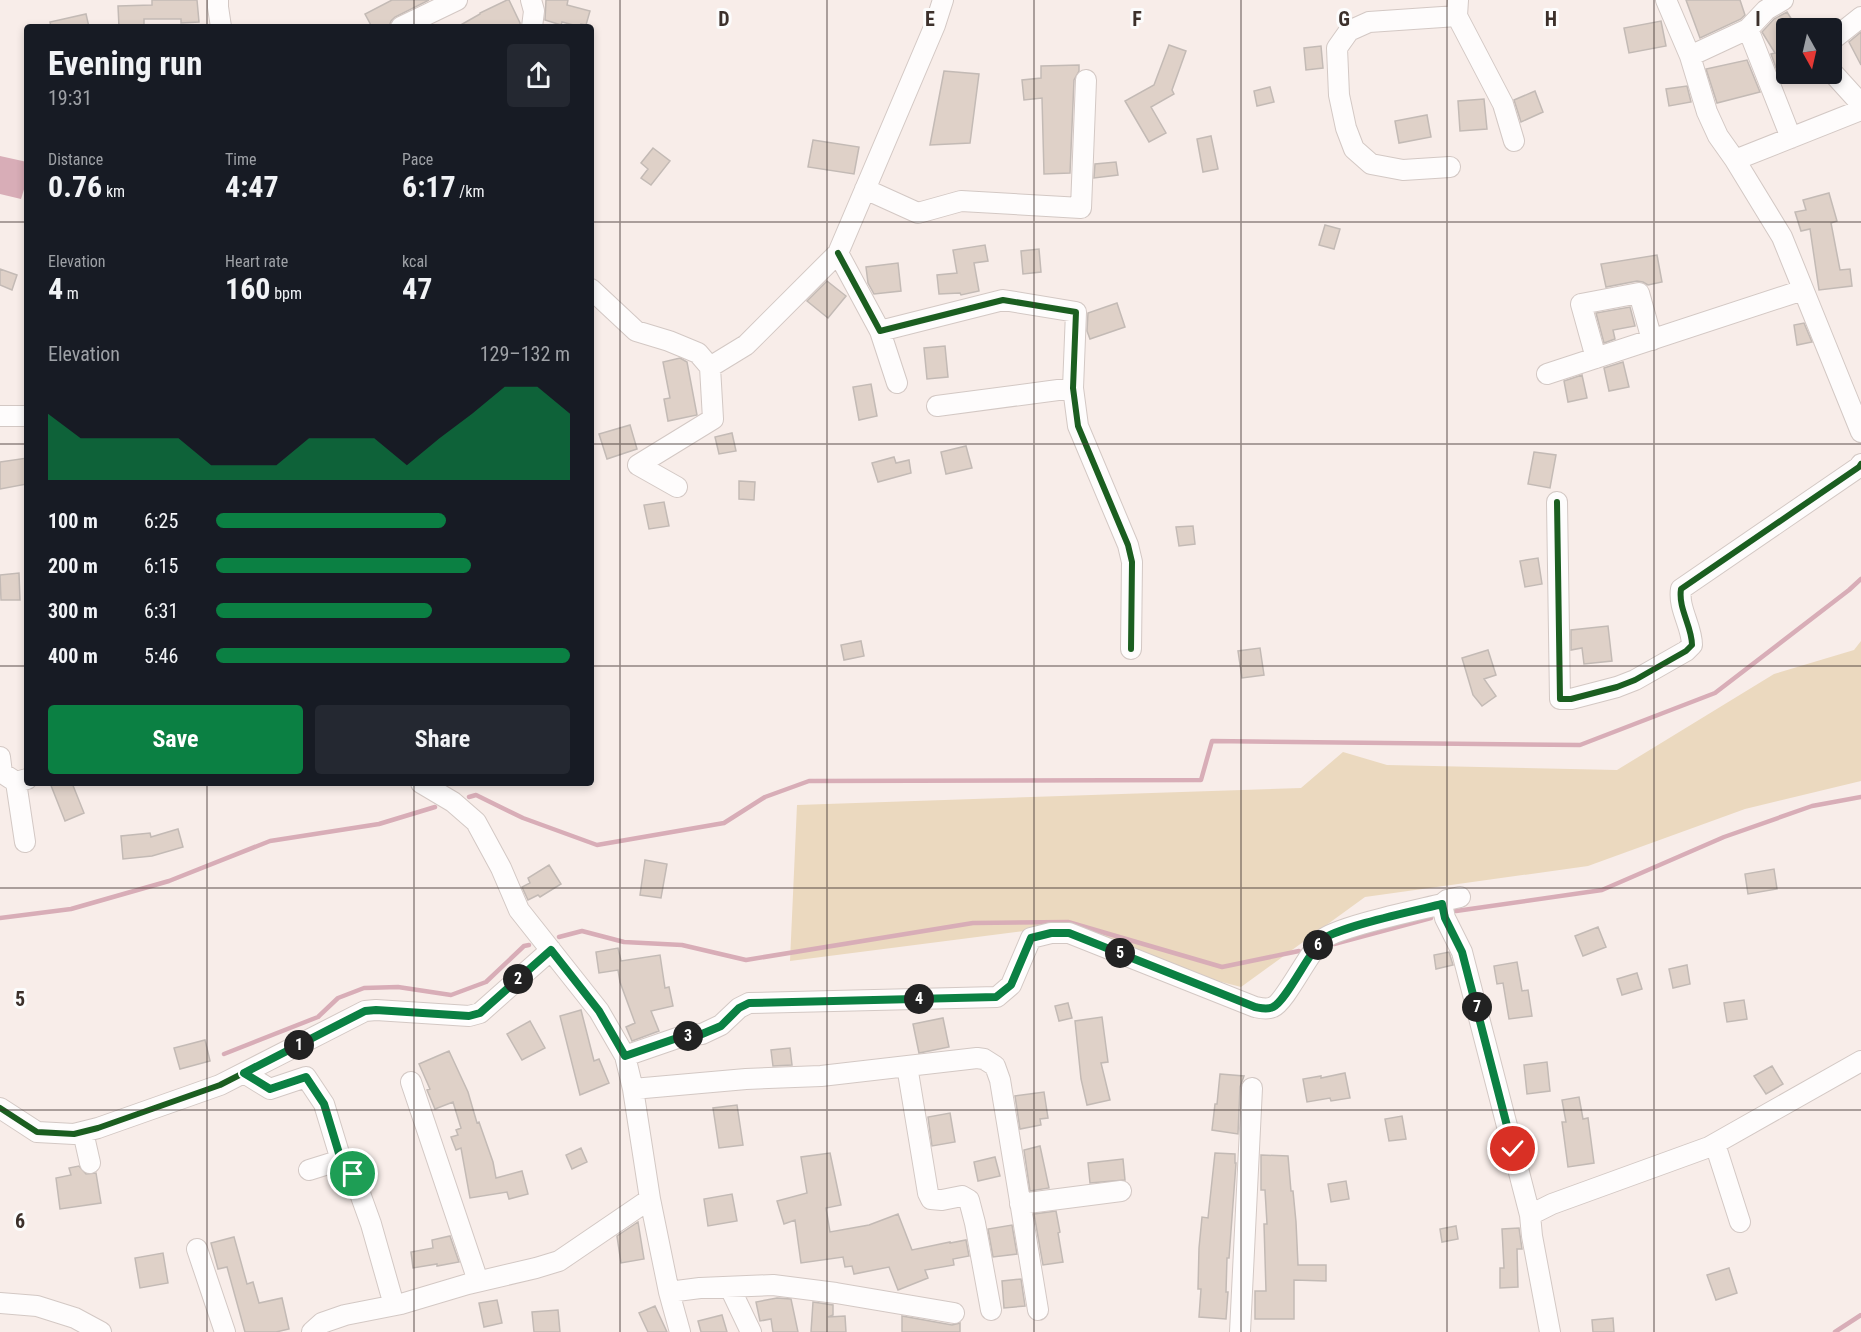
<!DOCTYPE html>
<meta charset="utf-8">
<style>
:root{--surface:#171b24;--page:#242831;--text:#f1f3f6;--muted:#9ea1a6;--accent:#0b8043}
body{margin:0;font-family:"Roboto Condensed",sans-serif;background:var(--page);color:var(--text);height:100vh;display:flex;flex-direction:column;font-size:22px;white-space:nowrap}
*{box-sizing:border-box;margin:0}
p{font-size:20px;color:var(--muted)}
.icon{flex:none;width:33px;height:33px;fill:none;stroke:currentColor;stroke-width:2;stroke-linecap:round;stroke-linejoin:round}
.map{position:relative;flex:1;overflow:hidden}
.drawer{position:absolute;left:24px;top:24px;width:570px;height:762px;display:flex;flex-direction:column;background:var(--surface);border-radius:6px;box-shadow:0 3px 9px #0003}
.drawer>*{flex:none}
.needle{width:39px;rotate:172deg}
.tools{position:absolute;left:1776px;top:18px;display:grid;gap:12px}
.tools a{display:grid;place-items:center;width:66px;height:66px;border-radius:6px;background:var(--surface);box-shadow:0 3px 9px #0003;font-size:30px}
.pin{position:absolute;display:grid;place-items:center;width:51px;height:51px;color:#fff;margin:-26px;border:3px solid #fff;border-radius:50%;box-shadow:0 2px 6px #0007}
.km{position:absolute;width:30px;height:30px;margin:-15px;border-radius:50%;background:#222;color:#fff;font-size:16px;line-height:30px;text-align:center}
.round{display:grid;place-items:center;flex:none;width:63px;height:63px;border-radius:6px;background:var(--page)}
.summary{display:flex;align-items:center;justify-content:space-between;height:102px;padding:0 24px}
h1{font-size:33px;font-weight:700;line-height:45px}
.figures{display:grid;grid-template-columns:repeat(3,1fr);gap:9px;height:102px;padding:6px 24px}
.figures div{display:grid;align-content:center}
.figures b{font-size:30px;font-weight:700}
.figures small{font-size:16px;font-weight:400}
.figures p{font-size:16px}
.chart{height:168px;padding:12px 24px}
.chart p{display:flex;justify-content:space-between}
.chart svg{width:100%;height:108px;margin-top:6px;fill:var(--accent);opacity:.7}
.primary-button{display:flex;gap:12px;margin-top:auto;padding:12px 24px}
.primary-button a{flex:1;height:69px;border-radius:6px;background:var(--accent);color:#fff;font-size:24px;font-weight:700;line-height:69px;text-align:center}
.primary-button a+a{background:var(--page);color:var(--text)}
ul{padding:0 24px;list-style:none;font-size:20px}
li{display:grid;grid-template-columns:96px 72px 1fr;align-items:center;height:45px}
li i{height:15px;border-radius:8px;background:var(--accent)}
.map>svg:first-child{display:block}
</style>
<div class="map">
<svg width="1861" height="1332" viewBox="0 0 1861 1332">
<rect width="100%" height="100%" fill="#f8ede9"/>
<!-- green -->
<path fill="#ebd9bf" d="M1861 641V781L1745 809 1588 866 1365 897 1241 987 1024 931 790 961 797 805 1301 788 1343 752 1387 765 1617 770 1774 674 1854 650Z"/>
<!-- water -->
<path fill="#d8adb7" d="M0 156 27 162V180L21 199 0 194Z"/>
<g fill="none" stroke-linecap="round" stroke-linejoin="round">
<!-- stream -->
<path stroke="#d8adb7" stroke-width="4.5" d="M469 797 476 795 523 818 597 845 724 823 765 797 809 781 1201 780 1212 741 1580 745 1715 693 1849 590 1861 579
M1456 911 1602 890 1724 837 1812 806 1861 797
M0 918 71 909 169 881 270 841 379 824 435 807
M559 937 582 931 624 942 682 945 746 960 973 923 1068 922 1222 967 1299 951
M1334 944 1431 918
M224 1054 318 1017 338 998 364 988 398 987 451 995 486 982 524 946 529 945
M1835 1332 1861 1315"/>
</g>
<!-- building -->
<path fill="#dfd1c8" stroke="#c3bab5" stroke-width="1.5" d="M152 0H197L199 22 181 23V19H144V27H119L118 6 152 5Z
M392 0H429L395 17 391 21 389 27H372L365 14Z
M507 0H509L520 23V27H457L480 14V13Z
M546 0H568L567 5 590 11 586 25 581 24V27L562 22 561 25 545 20Z
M1686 0H1740L1745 15 1741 19 1700 38Z
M1787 12 1797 28H1786V51L1783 53 1786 62V71L1778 73 1771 54 1775 53 1762 32 1774 19Z
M86 14 89 27H51L50 22Z
M1661 21 1666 46 1629 53 1624 28Z
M1861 32V65L1849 42Z
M1169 45 1186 51 1172 90 1174 94 1151 107 1166 133 1149 142 1125 101 1154 85Z
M1321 46 1323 68 1306 70 1304 48Z
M1747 60 1760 92 1717 103 1706 69Z
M1079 65V71L1074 80 1070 173 1044 174 1042 98 1024 100 1022 80 1041 78V66Z
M944 71 979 74 970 143 930 145Z
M1687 86 1691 102 1669 106 1666 89Z
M1270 87 1274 102 1257 106 1254 91Z
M1535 91 1543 112 1521 122 1514 100Z
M1484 99 1487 129 1460 131 1458 101Z
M1427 115 1431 137 1399 143 1395 121Z
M1211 136 1218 169 1203 172 1197 139Z
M813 140 859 147 854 174 808 167Z
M653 148 670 161 651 185 641 178 648 169 641 163Z
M1116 162 1118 175 1094 178 1095 164Z
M1829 193 1837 221 1831 223 1840 270 1850 269 1852 286 1819 290 1810 229 1801 231 1795 212 1806 210 1803 200Z
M1325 225 1340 229 1334 249 1319 245Z
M985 245 988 261 974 263 979 291 961 295 960 293 939 294 937 275 957 273 953 250Z
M1039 249 1041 272 1023 274 1021 251Z
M1657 255 1662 282 1648 285 1643 282 1637 281 1606 287 1601 264Z
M898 263 901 291 874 294 868 283 866 267Z
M0 269 17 275 12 290 0 285Z
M827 281 846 296 828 318 807 301Z
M1117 303 1125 327 1090 339 1087 331 1088 313Z
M1630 307 1635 326 1613 330 1615 339 1604 343 1596 313Z
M1804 323 1812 342 1797 345 1794 325Z
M945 346 948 377 927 379 924 348Z
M680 358 687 362 697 415 668 421 664 399 670 398 663 362Z
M1623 362 1629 387 1609 391 1604 368Z
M1582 375 1587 398 1568 402 1564 381Z
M871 384 877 416 859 420 853 387Z
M630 425 637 449 607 459 599 434Z
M732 433 736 451 719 454 715 437Z
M966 446 972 468 946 474 941 452Z
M1534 452 1556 455 1550 488 1528 484Z
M894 457 896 463 909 460 911 473 878 482 872 463Z
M27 458V484L0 489V462Z
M739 481 755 482 754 500 739 499Z
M664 502 669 526 649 529 644 505Z
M1193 526 1195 544 1179 546 1176 527Z
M1538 558 1542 584 1525 587 1520 561Z
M19 573 20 600H1L0 575Z
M1608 626 1612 661 1584 664 1582 648 1571 650V630Z
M861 641 864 656 844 660 841 645Z
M1260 648 1264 675 1242 678 1238 651Z
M1488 650 1496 675 1484 679 1496 696 1482 706 1473 695 1462 658Z
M50 783H72L84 813 65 821Z
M178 829 183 847 152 856 123 859 121 836 150 833 151 837Z
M645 860 667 864 661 898 640 895Z
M549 865 561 884 540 897 538 895 528 900 522 887 530 883 528 878Z
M1774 869 1777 889 1748 894 1745 874Z
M1598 927 1606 947 1583 956 1575 936Z
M618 948 621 961 660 955 665 988 669 987 673 1006 651 1011 659 1031 632 1041 626 1027 635 1023 620 982 618 970 599 973 596 952Z
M1449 952 1453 965 1436 969 1434 955Z
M1517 962 1522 991 1528 990 1532 1016 1509 1019 1503 983 1497 984 1494 966Z
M1687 965 1690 984 1673 988 1669 969Z
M1637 973 1642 989 1622 995 1617 979Z
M1744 1000 1747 1019 1727 1022 1724 1003Z
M1068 1003 1072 1018 1059 1021 1055 1006Z
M581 1010 594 1061 599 1059 609 1083 580 1095 560 1016Z
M1102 1017 1108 1062 1101 1063 1110 1100 1087 1105 1081 1079 1075 1021Z
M943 1018 949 1047 919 1053 913 1024Z
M530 1021 545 1048 522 1060 507 1034Z
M205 1040 210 1061 180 1069 174 1048Z
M790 1048 792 1065 773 1066 771 1050Z
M449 1051 468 1092 477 1123 479 1122 493 1162 496 1178 522 1171 528 1194 509 1199 507 1192 470 1198 461 1148 456 1150 451 1137 458 1135 456 1130 461 1128 453 1102 435 1109 427 1090 430 1089 419 1064Z
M1547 1062 1550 1091 1527 1094 1524 1065Z
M1772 1066 1783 1084 1766 1094 1754 1076Z
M1345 1073 1350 1098 1331 1101 1330 1098 1307 1102 1303 1079 1321 1076V1078Z
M1220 1074 1244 1076 1240 1087 1238 1134 1212 1130 1215 1104H1217Z
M1044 1092 1048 1118 1040 1119 1041 1125 1020 1129 1015 1096Z
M1579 1097 1583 1119 1588 1118 1594 1163 1568 1167 1562 1122H1566L1562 1100Z
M737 1105 743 1145 719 1148 713 1108Z
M950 1113 955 1142 932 1146 928 1117Z
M1402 1116 1406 1139 1389 1141 1385 1119Z
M1040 1146 1049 1188 1030 1191 1024 1150Z
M581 1148 587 1162 572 1169 566 1155Z
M830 1153 841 1205 826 1208 830 1232 869 1225 898 1214 912 1250 950 1242V1243L966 1240 969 1256 953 1259 954 1265 925 1270 928 1278 898 1290 889 1267 854 1274 852 1266 845 1267 843 1257 801 1263 795 1220 784 1224 777 1201 807 1193 801 1157Z
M1215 1153 1235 1154V1163H1236L1229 1258H1227L1226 1292H1228L1226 1319 1199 1317 1201 1289H1198L1199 1248 1202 1217 1208 1218Z
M1261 1155 1288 1156 1291 1191H1293L1296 1222 1298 1265H1326V1281L1294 1280V1319H1255V1291H1266L1264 1224H1267L1265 1190H1261Z
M995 1157 1000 1176 978 1181 974 1162Z
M1123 1159 1125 1180 1090 1183 1088 1163Z
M79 1166 86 1174 96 1173 101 1203 60 1209 56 1178 71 1175 69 1168Z
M1346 1181 1349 1199 1331 1202 1328 1184Z
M732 1194 737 1221 708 1226 704 1199Z
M1056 1211 1060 1232 1058 1233 1063 1262 1043 1265 1034 1214Z
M638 1222 644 1259 621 1263 617 1236Z
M1012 1225 1017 1254 993 1257 988 1229Z
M1456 1226 1458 1239 1442 1242 1440 1229Z
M1519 1228 1522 1249H1517L1518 1287 1500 1288V1268H1504L1502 1229Z
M450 1236 459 1262 437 1266V1264L413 1268 411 1252 433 1248 432 1240Z
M234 1237 247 1284 253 1282 259 1303 282 1298 289 1329 276 1332H245L227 1267 218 1269 211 1243Z
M163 1253 168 1283 140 1288 135 1258Z
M1729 1268 1737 1293 1716 1300 1707 1275Z
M1021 1279 1025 1306 1004 1308 1002 1281Z
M777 1298 791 1299 798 1332H773L771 1319 760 1321 756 1302Z
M497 1300 502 1323 484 1327 479 1303Z
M813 1302 833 1305V1315L828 1317 845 1316 846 1332H811Z
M655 1306 667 1332H648L639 1313Z
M558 1310 560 1332H534L532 1312Z
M722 1315 727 1332H701L698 1321Z
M902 1316 952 1325 960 1323V1332H902Z
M1613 1318 1614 1332H1593L1592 1320Z"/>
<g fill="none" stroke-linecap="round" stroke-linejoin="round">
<defs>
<path id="minor" d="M218 0V7L221 27
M531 0 534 11 532 27
M1458 0 1457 16 1503 104 1514 141
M1666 0 1690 56 1707 112 1718 136 1735 160 1861 110
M401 27 457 0
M1748 29 1791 138
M1832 40 1861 17
M1690 56 1748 29 1766 10 1783 0
M1832 72 1861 104
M1735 160 1782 237 1861 432
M1450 167 1403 170 1371 164 1354 149 1346 128 1339 95 1337 48 1349 31 1369 22 1457 16
M865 189 918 213 961 201 1081 208 1086 80
M838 253 880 331 1003 300 1076 312 1073 388 1078 426 1128 545 1132 562 1131 649
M591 289 636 331 669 341 698 353 710 367 746 345 838 253 935 25 943 0
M880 331 897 383
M1596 358 1581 304 1639 293 1652 340
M1547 374 1803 290
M937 406 1073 388
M0 416H27
M677 487 638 465 713 419 710 367
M1557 502 1560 699H1571L1617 687 1635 680 1686 651 1692 645C1692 626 1678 609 1681 589L1859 467 1861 464
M0 757 2 773 16 782 27 779
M16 782 25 842
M421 783 453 802 476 822 501 868 519 910 599 1011 625 1056 633 1089 650 1199 669 1292 680 1332
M1460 897 1447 900 1442 904 1445 918 1462 952 1530 1215 1532 1236 1550 1332
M625 1056 683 1036 702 1034 721 1025 739 1008 749 1003 997 997 1011 985 1031 938 1051 933H1069L1255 1007C1260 1008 1267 1010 1273 1007 1285 1002 1308 954 1322 940 1336 927 1418 910 1442 904
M907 1066 928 1193 931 1199 942 1200 962 1196 969 1200 975 1223 991 1310
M244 1073 270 1089 306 1077 324 1104 341 1160
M411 1082 478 1281
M633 1089 746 1079 821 1076 977 1058 984 1059 995 1066 1000 1080 1038 1310
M0 1108 37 1132 74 1134 98 1128 220 1085 365 1011 376 1010 469 1016 480 1013 551 950
M83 1132 90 1163
M1715 1144 1740 1222
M309 1170 341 1160 349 1163 371 1224 394 1305
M1020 1204 1121 1191
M1530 1215 1552 1204 1709 1147 1861 1061
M197 1249 225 1332
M730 1288 751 1332
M669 1292 700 1288 773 1285 836 1293 954 1313
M0 1303 37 1306 75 1318 101 1332
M312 1332 322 1323 345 1315 401 1304 468 1284 536 1268 559 1261 650 1199
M1240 1332 1252 1088"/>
</defs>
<!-- minor casing -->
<use href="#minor" stroke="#d3c8c4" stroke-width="22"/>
<!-- minor -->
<use href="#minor" stroke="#fefcfc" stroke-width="20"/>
<defs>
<path id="cycleway" d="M838 253 880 331 1003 300 1076 312 1073 388 1078 426 1128 545 1132 562 1131 649
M1557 502 1560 699H1571L1617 687 1635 680 1686 651 1692 645C1692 626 1678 609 1681 589L1859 467 1861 464
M625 1056 683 1036 702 1034 721 1025 739 1008 749 1003 997 997 1011 985 1031 938 1051 933H1069L1255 1007C1260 1008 1267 1010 1273 1007 1285 1002 1308 954 1322 940 1336 927 1418 910 1442 904
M0 1108 37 1132 74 1134 98 1128 220 1085 365 1011 376 1010 469 1016 480 1013 551 950"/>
</defs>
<!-- cycleway casing -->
<use href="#cycleway" stroke="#fcfcfc" stroke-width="10"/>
<!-- cycleway -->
<use href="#cycleway" stroke="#1b5e20" stroke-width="6"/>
</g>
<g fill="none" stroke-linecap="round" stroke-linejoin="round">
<defs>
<path id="route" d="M353 1174 349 1163 341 1160 324 1104 306 1077 270 1089 244 1073 365 1011 376 1010 469 1016 480 1013 551 950 599 1011 625 1056 683 1036 702 1034 721 1026 739 1008 749 1003 996 997 1011 985 1031 938 1051 933H1069L1255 1007C1261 1008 1267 1010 1273 1007 1286 1001 1308 954 1322 940 1336 927 1418 910 1442 904L1445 918 1462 952 1513 1149"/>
</defs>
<!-- route casing -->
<use href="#route" stroke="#fff" stroke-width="12"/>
<!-- route -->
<use href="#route" stroke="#0b8043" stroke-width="8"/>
</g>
<!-- grid -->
<path fill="none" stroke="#3c302b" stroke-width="1.5" stroke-opacity="0.55" d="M207 0V27M414 0V27M620 0V1332M827 0V1332M1034 0V1332M1241 0V1332M1447 0V1332M1654 0V1332M0 222H27M591 222H1861M0 444H27M591 444H1861M0 666H27M591 666H1861M207 783V1332M414 783V1332M0 888H1861M0 1110H1861"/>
<g font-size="20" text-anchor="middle" font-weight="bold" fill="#3c302b" stroke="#fcfcfc" stroke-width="6" stroke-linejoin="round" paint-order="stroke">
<text x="724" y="26">D</text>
<text x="930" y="26">E</text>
<text x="1137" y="26">F</text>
<text x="1344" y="26">G</text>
<text x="1551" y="26">H</text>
<text x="1758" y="26">I</text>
<text x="20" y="1006">5</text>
<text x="20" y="1228">6</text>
</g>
</svg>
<div class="tools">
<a><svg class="needle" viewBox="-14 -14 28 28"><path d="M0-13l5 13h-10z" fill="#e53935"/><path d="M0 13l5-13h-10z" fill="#9ea1a6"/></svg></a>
</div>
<div class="pin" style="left:353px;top:1174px;background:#1e9e55"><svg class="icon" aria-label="arrive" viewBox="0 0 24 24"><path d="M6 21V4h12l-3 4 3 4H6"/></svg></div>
<div class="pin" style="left:1513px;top:1149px;background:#d93025"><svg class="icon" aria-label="check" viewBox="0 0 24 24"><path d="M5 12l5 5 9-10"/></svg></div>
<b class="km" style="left:299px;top:1045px">1</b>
<b class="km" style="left:518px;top:979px">2</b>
<b class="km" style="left:688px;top:1036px">3</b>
<b class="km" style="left:919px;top:999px">4</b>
<b class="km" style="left:1120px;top:953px">5</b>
<b class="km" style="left:1318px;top:945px">6</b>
<b class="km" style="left:1477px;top:1007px">7</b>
<section class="drawer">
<div class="summary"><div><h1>Evening run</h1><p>19:31</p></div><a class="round"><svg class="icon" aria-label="share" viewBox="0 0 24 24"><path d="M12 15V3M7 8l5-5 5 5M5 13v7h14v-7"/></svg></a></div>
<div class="figures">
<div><p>Distance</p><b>0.76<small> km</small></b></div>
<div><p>Time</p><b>4:47</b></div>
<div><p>Pace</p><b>6:17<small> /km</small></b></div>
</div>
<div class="figures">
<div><p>Elevation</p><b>4<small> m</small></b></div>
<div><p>Heart rate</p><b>160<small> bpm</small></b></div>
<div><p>kcal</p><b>47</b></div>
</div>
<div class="chart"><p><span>Elevation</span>129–132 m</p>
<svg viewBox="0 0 160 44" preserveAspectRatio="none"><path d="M0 44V17L10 27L20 27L30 27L40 27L50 38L60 38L70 38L80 27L90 27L100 27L110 38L120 27L130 17L140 6L150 6L160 17V44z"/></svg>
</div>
<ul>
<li><b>100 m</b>6:25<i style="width:65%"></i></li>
<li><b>200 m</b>6:15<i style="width:72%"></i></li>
<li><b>300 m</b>6:31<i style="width:61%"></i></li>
<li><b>400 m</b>5:46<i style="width:100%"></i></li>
</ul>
<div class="primary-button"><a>Save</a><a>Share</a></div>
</section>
</div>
